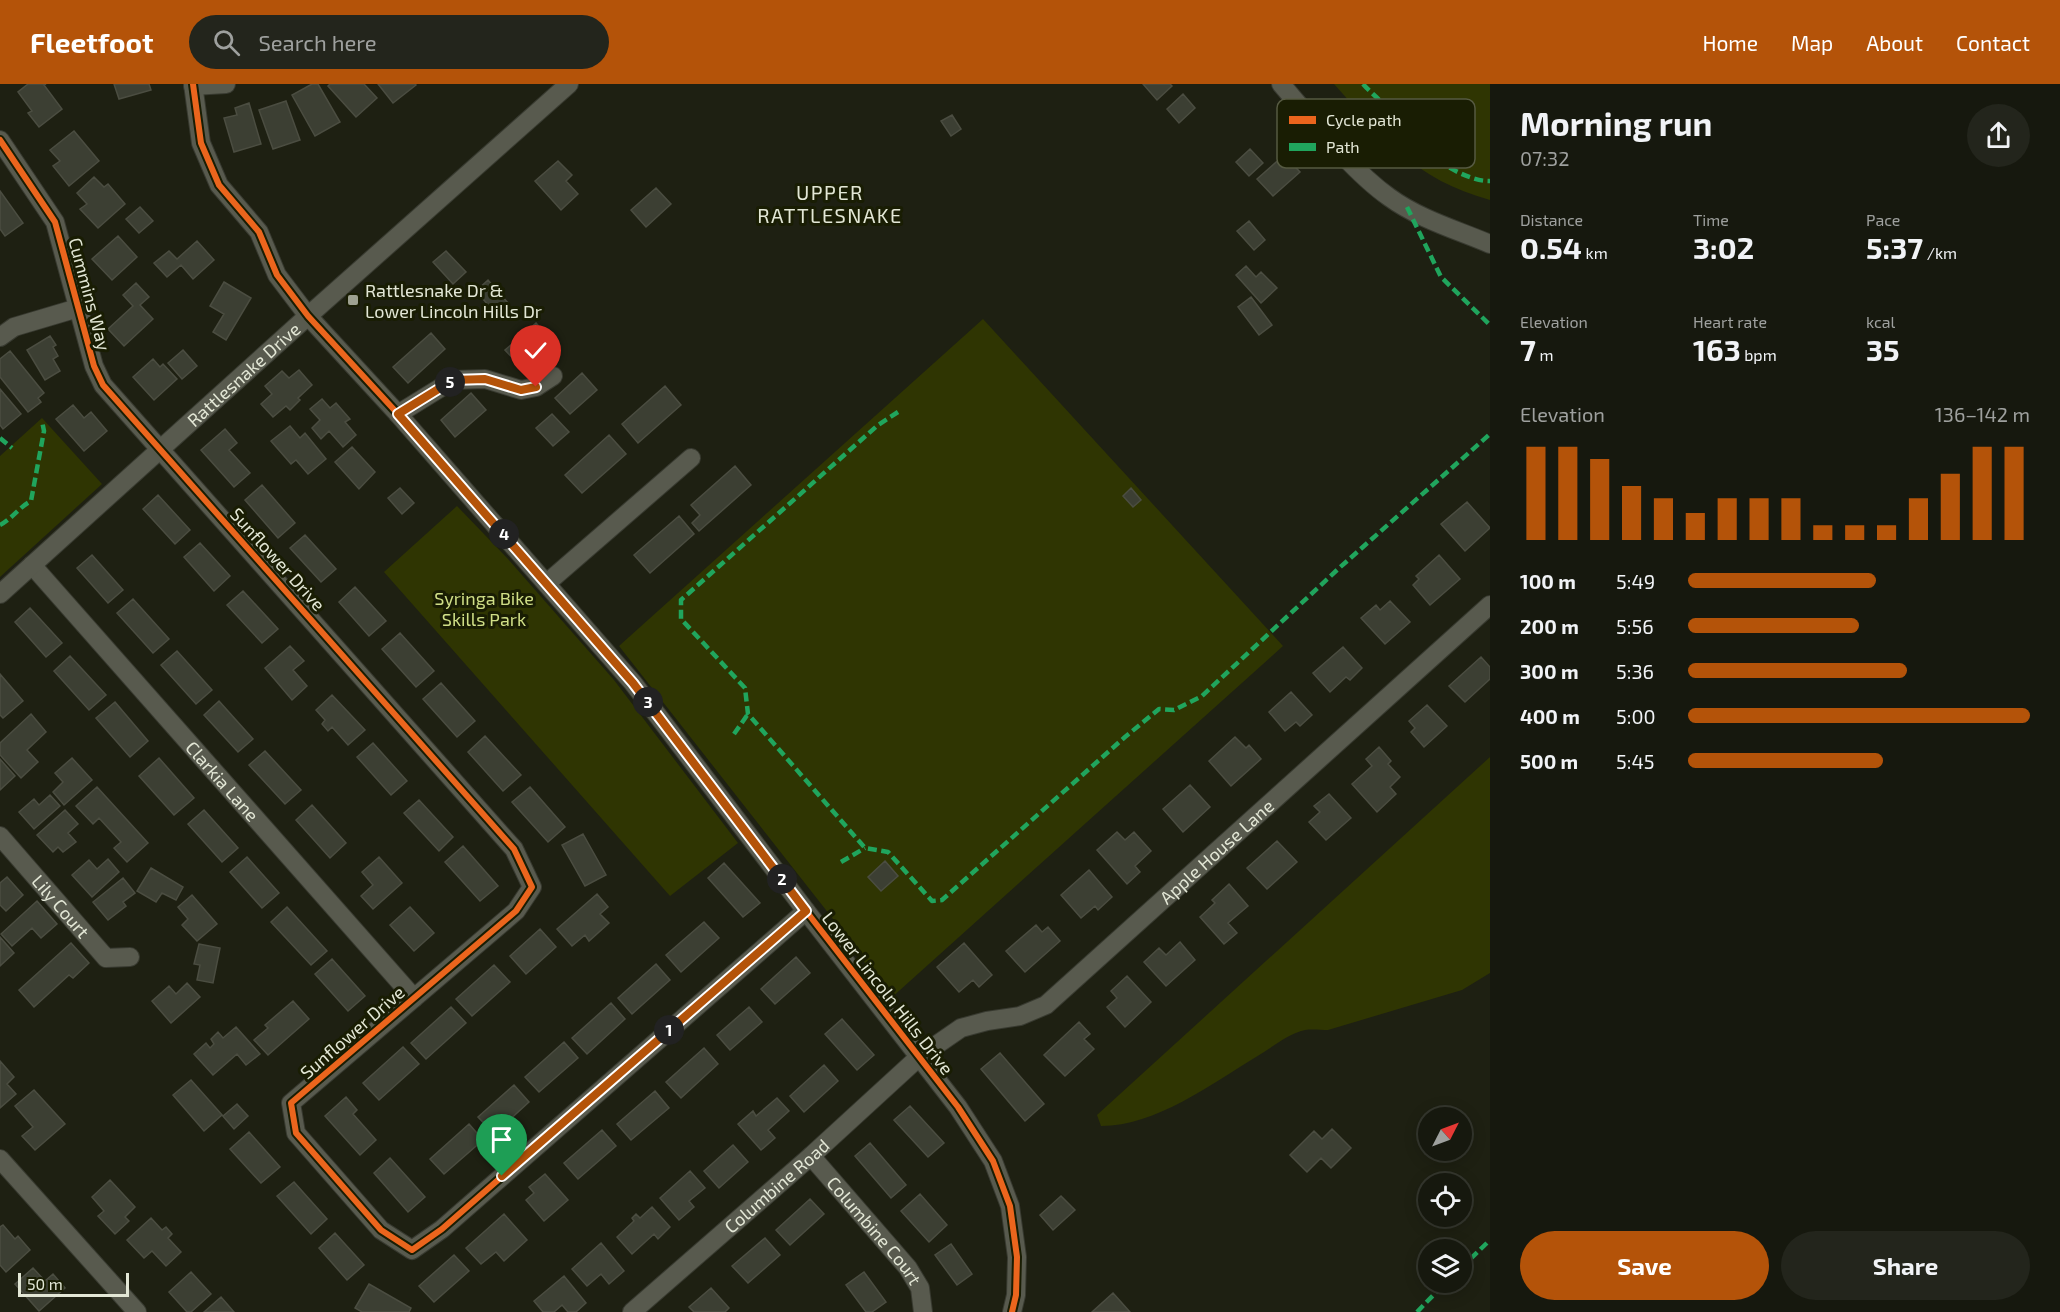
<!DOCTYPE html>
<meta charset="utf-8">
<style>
:root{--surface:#16180e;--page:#23251c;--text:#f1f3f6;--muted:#9ea09e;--line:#35372e;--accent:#b45309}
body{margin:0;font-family:"Exo 2",sans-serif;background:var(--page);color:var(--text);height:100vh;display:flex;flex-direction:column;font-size:22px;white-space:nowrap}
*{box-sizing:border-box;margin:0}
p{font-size:20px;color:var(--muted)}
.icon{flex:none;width:33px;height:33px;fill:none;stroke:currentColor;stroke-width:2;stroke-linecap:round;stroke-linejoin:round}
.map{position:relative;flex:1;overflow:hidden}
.details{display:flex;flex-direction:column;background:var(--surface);width:570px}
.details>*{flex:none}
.needle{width:39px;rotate:48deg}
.fabs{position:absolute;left:1418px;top:1023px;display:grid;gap:12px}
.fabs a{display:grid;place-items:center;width:54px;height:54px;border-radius:50%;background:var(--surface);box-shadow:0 3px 15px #0003,0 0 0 2px var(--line);font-size:30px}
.scale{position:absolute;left:18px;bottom:15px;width:111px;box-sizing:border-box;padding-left:6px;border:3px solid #e3e7d6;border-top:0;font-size:16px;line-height:21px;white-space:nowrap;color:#e3e7d6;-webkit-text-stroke:4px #191d03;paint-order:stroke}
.pin{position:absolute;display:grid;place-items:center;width:51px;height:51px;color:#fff;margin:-62px -26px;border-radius:50% 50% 50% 0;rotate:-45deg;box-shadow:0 0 6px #0007}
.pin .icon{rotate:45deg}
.km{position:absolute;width:30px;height:30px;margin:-15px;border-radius:50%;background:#222;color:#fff;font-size:16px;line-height:30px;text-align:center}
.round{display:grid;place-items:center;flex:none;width:63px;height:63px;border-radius:32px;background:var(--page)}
.overview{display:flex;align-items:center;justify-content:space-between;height:102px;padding:0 30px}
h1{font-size:33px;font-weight:700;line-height:45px}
.figures{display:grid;grid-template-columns:repeat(3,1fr);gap:9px;height:102px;padding:6px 30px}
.figures div{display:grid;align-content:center}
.figures b{font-size:30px;font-weight:700}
.figures small{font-size:16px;font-weight:400}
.figures p{font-size:16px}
.chart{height:168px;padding:12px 30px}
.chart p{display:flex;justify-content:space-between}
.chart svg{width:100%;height:108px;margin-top:6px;stroke:var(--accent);stroke-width:6}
.action{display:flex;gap:12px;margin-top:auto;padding:12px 30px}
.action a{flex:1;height:69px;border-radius:36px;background:var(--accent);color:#fff;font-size:24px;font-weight:700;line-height:69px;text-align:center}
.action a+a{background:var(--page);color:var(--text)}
ul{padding:0 30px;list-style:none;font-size:20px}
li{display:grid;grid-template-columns:96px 72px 1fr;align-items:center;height:45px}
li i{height:15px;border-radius:8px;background:var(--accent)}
header{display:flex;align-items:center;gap:36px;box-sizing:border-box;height:84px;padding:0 30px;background:var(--accent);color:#fff}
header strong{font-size:28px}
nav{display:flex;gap:33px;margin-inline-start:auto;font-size:21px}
.search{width:420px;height:54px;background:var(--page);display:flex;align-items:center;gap:15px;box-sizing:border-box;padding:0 21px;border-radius:33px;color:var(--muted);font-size:22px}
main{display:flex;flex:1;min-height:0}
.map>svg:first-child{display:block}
</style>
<header>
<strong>Fleetfoot</strong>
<div class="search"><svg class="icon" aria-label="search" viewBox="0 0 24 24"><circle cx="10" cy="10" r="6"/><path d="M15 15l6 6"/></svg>Search here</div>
<nav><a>Home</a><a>Map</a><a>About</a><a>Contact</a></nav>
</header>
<main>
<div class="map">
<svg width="1490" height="1228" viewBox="0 0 1490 1228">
<rect width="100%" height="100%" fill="#1e2012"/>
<!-- green -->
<path fill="#2f3502" d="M1334 0H1490V116C1415 95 1384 56 1334 0Z
M983 235 1283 562 890 915 844 849 619 562Z
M42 334 102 400 0 493V372Z
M457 422 508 475 614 596 738 759 670 812 384 488Z
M1490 673V889L1462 906 1328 946C1321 946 1312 945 1305 946 1287 950 1272 964 1256 973 1211 1000 1156 1042 1101 1042L1097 1031Z"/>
<!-- building -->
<path fill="#3c3f33" stroke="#4b4d41" stroke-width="1.5" d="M28 0H46L44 1 62 25 39 43 28 29 32 27 18 8Z
M114 0H149L151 6 119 15Z
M312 0H318L340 38 315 52 292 11Z
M330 0H364L377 14 356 33 328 2Z
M378 0H415L416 1 393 19Z
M1143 0H1170L1172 2 1157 16Z
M1183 10 1195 24 1179 39 1167 25Z
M286 17 300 56 273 65 259 26Z
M249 19 261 60 234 68 224 34 237 31 235 24Z
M952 31 961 45 951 52 941 37Z
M74 47 99 77 69 102 53 82 60 77 50 66Z
M1250 65 1263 79 1249 92 1236 78Z
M1284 71 1300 88 1273 112 1257 95Z
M558 77 572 91 566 97 578 110 561 126 535 97Z
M94 93 104 103 108 100 125 120 98 144 80 125 87 120 77 109Z
M656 104 671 120 646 143 631 126Z
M0 107 23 139 5 152 0 145Z
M140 123 153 137 139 149 126 135Z
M1249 137 1265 156 1254 166 1237 147Z
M118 152 137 173 112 196 92 175Z
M197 157 214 176 193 195 181 181 167 193 154 179 169 167 177 175Z
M446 167 466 188 453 200 433 178Z
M1246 182 1256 193 1261 188 1277 204 1261 219 1236 191Z
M488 196 508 219 496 230 476 207Z
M224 198 251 214 226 256 213 248 224 230 210 222Z
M136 199 149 213 140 221 153 235 124 262 108 245 133 222 123 211Z
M1251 213 1272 241 1259 251 1238 223Z
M536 239 550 255 520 282 505 266Z
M431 249 445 265 408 299 393 283Z
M50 252 56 261 53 263 58 272 53 275 60 287 45 296 27 266Z
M183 266 197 282 182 295 168 279Z
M10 267 44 309 38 314 41 318 28 328 0 293V275Z
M153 275 160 283 163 280 177 295 154 316 133 293Z
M299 286 312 301 298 314 300 316 290 326 286 322 273 333 261 320 272 310 265 302 282 287 289 294Z
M582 289 597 306 570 330 555 314Z
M665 302 681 321 638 359 622 340Z
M0 305 21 330 3 345 0 341Z
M471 309 486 326 455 353 441 336Z
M322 315 330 324 336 319 350 335 345 338 356 351 343 363 329 347 321 355 312 344 320 336 310 325Z
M73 321 84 334 91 328 107 347 84 367 56 335Z
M552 330 569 348 553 362 536 344Z
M290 342 300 354 305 349 326 375 308 390 296 376 291 380 271 357Z
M225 345 237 359 229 366 250 389 234 403 201 366Z
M609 351 626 370 582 409 565 391Z
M352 363 375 388 359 405 335 378Z
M735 382 751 401 699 447 692 439 700 431 691 421Z
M262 401 295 439 278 454 245 416Z
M400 404 414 419 402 430 388 414Z
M1131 404 1141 416 1133 423 1123 412Z
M158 411 190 446 175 460 143 425Z
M1467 418 1490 444 1465 467 1441 440Z
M679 432 694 450 650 489 634 471Z
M305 451 336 485 321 498 290 464Z
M200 459 230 492 214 507 184 473Z
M92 471 123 506 108 519 77 484Z
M1439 471 1460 495 1430 521 1413 501 1419 495 1416 492Z
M355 503 386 537 369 552 339 518Z
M243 507 278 545 262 559 227 521Z
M133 515 169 555 153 569 117 529Z
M1390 517 1410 538 1385 560 1361 534 1376 521 1380 526Z
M30 524 62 559 46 573 15 538Z
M400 549 434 587 416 603 382 565Z
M290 562 304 577 293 586 307 602 292 616 265 584Z
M1343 563 1362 584 1350 596 1346 593 1330 608 1313 589Z
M177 567 212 606 196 620 161 581Z
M70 572 106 611 89 626 54 587Z
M1481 573 1490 583V595L1465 618 1449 602Z
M0 590 23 617 3 634 0 631Z
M441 599 475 637 457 653 423 615Z
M1291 608 1312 631 1300 642 1296 638 1285 647 1269 628Z
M332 611 365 646 348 661 332 643 328 647 322 640 325 636 316 626Z
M219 617 253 655 238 668 204 631Z
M115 618 148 657 130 673 96 634Z
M1427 621 1447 642 1424 663 1411 648 1415 644 1409 637Z
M31 630 46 648 27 666 38 678 21 694 0 671V659Z
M485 652 521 691 503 707 468 668Z
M1235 653 1246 664 1249 661 1261 675 1231 702 1209 677Z
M373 659 407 697 391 711 357 673Z
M1379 663 1391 677 1388 680 1400 693 1390 703 1396 710 1377 728 1352 700 1372 682 1366 675Z
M265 667 301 706 285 720 249 681Z
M72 674 92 696 64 721 53 708 63 698 55 689Z
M159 674 194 714 174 731 139 692Z
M0 675 15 692 0 706Z
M1190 701 1210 723 1183 748 1163 725Z
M97 703 148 759 127 778 114 764 121 758 99 734 93 740 76 722Z
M530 703 565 743 548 758 512 718Z
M1329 710 1351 734 1326 756 1309 738 1320 728 1314 722Z
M50 711 60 722 34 745 19 728 34 715 39 721Z
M419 716 453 753 439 767 404 729Z
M312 721 346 759 330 774 296 736Z
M65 726 78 740 68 749 76 758 63 768 58 763 53 768 37 751Z
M204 726 238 764 222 778 188 740Z
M1117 748 1125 756 1134 748 1151 767 1135 782 1140 788 1127 800 1097 766Z
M583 750 606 791 585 802 562 761Z
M1277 757 1297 778 1267 805 1247 784Z
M463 762 498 802 480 817 445 778Z
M247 773 279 809 262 824 230 788Z
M379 773 402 799 373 825 361 812 373 801 362 788Z
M108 775 119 788 92 813 72 791 89 776 97 785Z
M885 777 898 792 881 807 868 793Z
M724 779 760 819 743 833 708 794Z
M151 784 183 803 176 816 162 809 156 818 137 807Z
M1089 786 1112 813 1098 826 1095 822 1081 834 1061 811Z
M7 793 23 811 6 827 0 821V799Z
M123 794 135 809 123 818 126 822 108 836 93 818Z
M1229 800 1248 822 1228 839 1237 849 1224 860 1200 833 1215 819 1212 816Z
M597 810 608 823 600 830 609 839 589 857 585 851 572 862 557 845Z
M192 811 217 840 197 857 182 841 188 835 178 823Z
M37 817 57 840 41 854 32 844 12 862 1 850Z
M287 823 327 867 311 881 271 838Z
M410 823 434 849 414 867 390 841Z
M704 838 719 854 681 888 666 871Z
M1036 841 1042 848 1048 843 1060 857 1025 888 1006 867Z
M540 845 556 863 526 890 510 872Z
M0 853 14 869 0 882Z
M1180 858 1195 876 1166 902 1144 878 1159 864 1166 871Z
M71 859 89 879 73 894 69 891 34 923 19 906Z
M964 859 992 891 979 903 973 896 959 908 937 883Z
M199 860 220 864 213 899 197 896 200 881 194 880Z
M796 873 810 889 775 920 761 905Z
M332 875 365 912 348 927 315 890Z
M656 880 670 896 632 930 618 914Z
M494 881 510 898 472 932 456 915Z
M1127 892 1151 918 1125 943 1107 923 1117 914 1111 907Z
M187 899 200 913 171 939 152 917 169 902 176 910Z
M293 917 309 935 268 971 254 956 268 944 265 941Z
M611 919 625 935 587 970 572 954Z
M451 923 466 939 426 975 411 959Z
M749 923 762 938 730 966 717 951Z
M842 935 874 971 857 986 825 950Z
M1079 938 1090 950 1084 955 1094 965 1065 992 1044 971Z
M236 943 260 970 246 981 237 970 213 991 194 970 206 959 210 964 214 960 211 955 218 948 223 954Z
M564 958 578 974 539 1008 525 993Z
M403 963 419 980 379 1016 363 999Z
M704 964 718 980 681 1014 666 998Z
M1000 969 1044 1020 1025 1037 981 985Z
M0 977 14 993 7 1000 16 1010 0 1024Z
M824 981 838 997 804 1028 790 1012Z
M191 996 223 1032 237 1020 248 1032 234 1045 222 1031 204 1047 173 1011Z
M514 1001 529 1018 494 1050 478 1033Z
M34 1006 65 1040 35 1066 22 1052 33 1043 15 1022Z
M655 1007 669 1024 631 1056 617 1040Z
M346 1013 357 1026 353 1030 376 1056 360 1071 325 1032Z
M777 1014 789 1027 768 1046 775 1054 761 1066 738 1040 753 1027 756 1032Z
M910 1022 944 1059 928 1073 894 1036Z
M469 1040 483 1056 444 1090 430 1075Z
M1332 1045 1351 1064 1331 1084 1321 1074 1307 1088 1290 1071 1314 1047 1322 1055Z
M602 1046 616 1062 578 1095 564 1079Z
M249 1048 280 1083 261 1099 230 1065Z
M870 1059 906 1101 891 1114 855 1072Z
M733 1061 748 1078 719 1104 704 1087Z
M390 1074 425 1113 408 1128 374 1089Z
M690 1087 705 1104 689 1117 694 1123 679 1136 660 1114Z
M545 1090 568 1116 544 1137 526 1116 534 1109 529 1103Z
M110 1096 135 1123 125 1133 129 1137 115 1150 98 1132 104 1127 92 1113Z
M294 1098 327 1135 311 1150 277 1112Z
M920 1110 947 1141 929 1158 901 1127Z
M1061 1112 1075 1126 1053 1146 1040 1131Z
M810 1115 824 1130 790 1161 776 1146Z
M652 1123 670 1143 658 1155 654 1150 632 1170 617 1153 634 1137 632 1134 636 1130 640 1134Z
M504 1130 527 1156 504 1177 496 1168 481 1180 466 1164Z
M151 1134 162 1146 166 1143 172 1150 168 1154 181 1168 166 1182 152 1167 144 1174 127 1156Z
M3 1141 15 1155 18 1152 30 1166 6 1188 0 1181V1143Z
M335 1149 364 1181 347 1196 319 1164Z
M765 1154 780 1171 748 1199 732 1182Z
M601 1159 624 1187 609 1200 601 1190 587 1202 572 1185Z
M951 1160 972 1190 957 1201 935 1171Z
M454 1171 469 1187 434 1218 419 1202Z
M33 1184 45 1197 53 1190 65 1204 39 1227 15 1200Z
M191 1188 211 1210 191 1228H187L169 1208Z
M864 1188 886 1218 872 1228H866L846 1201Z
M564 1192 586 1219 576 1228H568L562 1221 554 1228H543L534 1217Z
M369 1200 411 1224 409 1228H362L355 1224Z
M711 1204 729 1224 725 1228H694L689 1223Z
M1113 1209 1130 1228H1092Z
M221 1213 234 1228H204Z"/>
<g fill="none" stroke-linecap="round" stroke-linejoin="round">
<defs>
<g id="minor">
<path d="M193 0 201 59 219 101 259 148 277 191 308 232 398 330 633 599 806 827 958 1023 993 1077 1010 1122 1017 1173 1016 1211 1012 1228"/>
<path d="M1281 0C1312 36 1351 86 1389 113 1419 135 1457 146 1490 160"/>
<path d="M193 2 226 0"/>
<path d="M0 56 55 138 94 282 103 301 514 765 532 803 516 827 291 1019 296 1049 381 1146 412 1166 442 1145 806 827"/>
<path d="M0 253 14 243 78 224"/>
<path d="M398 330 453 296 485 295 521 306 536 303 553 292"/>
<path id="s1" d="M32 481 414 914"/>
<path d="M547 499 691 374"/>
<path id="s2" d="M0 510 308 232 569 0"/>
<path id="s3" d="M0 752 106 874 130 873"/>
<path id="s4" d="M811 1072 908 1184 920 1204 923 1228"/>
<path d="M0 1075 137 1228"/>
<path id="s5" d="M632 1228 811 1072 919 973 961 944 987 937 1020 932 1046 921 1490 521"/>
</g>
</defs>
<!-- minor casing -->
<use href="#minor" stroke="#383a30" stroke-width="20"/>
<!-- minor -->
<use href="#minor" stroke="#585a4e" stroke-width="18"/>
<!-- quiet -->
<path stroke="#20a55d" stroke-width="4.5" stroke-dasharray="9 4.5" stroke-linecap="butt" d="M1363 0C1369 7 1377 13 1383 20 1390 29 1394 39 1402 47 1420 66 1463 98 1490 97
M1407 123 1441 193 1490 241
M898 328 878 341 681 516V535L745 604 748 630 865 764 888 768 932 817 942 816 1125 653 1159 625 1174 626 1202 612 1337 486 1490 350
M0 354 12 364
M0 441C12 435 18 424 31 417L44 347 42 337
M734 650 748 630
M841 778 865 764
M1461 1184 1490 1156
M1417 1228 1446 1198"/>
<defs>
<path id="cycleway" d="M193 0 201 59 219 101 259 148 277 191 308 232 398 330 633 599 806 827 958 1023 993 1077 1010 1122 1017 1173 1016 1211 1012 1228
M0 56 55 138 94 282 103 301 514 765 532 803 516 827 291 1019 296 1049 381 1146 412 1166 442 1145 806 827"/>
</defs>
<!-- cycleway casing -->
<use href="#cycleway" stroke="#191d03" stroke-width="10"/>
<!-- cycleway -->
<use href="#cycleway" stroke="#eb651d" stroke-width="6"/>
</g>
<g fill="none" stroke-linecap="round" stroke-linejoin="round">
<defs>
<path id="route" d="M502 1092 806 827 633 599 398 330 453 296 485 295 521 306 536 303"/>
</defs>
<!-- route casing -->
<use href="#route" stroke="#fff" stroke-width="12"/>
<!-- route -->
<use href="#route" stroke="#b45309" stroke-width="8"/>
</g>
<!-- markers -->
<rect fill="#9ea191" stroke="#191d03" stroke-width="2" x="347" y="210" width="12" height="12" rx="3"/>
<g text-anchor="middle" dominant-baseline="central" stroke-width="6" stroke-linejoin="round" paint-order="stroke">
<!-- poi labels -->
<g font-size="18" fill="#e3e7d6" stroke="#191d03" text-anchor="start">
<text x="365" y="206">Rattlesnake Dr &amp;<tspan x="365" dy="21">Lower Lincoln Hills Dr</tspan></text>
</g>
<!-- street labels -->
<g font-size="18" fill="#e3e7d6" stroke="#191d03">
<text transform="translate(90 210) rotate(75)">Cummins Way</text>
<text stroke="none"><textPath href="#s2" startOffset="328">Rattlesnake Drive</textPath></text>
<text transform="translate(278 475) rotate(48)">Sunflower Drive</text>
<text stroke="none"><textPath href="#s1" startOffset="288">Clarkia Lane</textPath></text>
<text stroke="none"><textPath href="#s5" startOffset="753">Apple House Lane</textPath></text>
<text stroke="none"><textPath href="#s3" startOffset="93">Lily Court</textPath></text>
<text transform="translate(888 909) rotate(52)">Lower Lincoln Hills Drive</text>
<text transform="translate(352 948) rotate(-41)">Sunflower Drive</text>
<text stroke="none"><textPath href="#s5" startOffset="192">Columbine Road</textPath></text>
<text stroke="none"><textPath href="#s4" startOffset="98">Columbine Court</textPath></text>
</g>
<!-- park labels -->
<g font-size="18" fill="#d0df87" stroke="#191d03">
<text x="484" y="514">Syringa Bike<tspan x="484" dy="21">Skills Park</tspan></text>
</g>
<!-- neighbourhood labels -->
<g font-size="20" letter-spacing="1.5" fill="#e3e7d6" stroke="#191d03">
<text x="830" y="108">UPPER<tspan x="830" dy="23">RATTLESNAKE</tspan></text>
</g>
</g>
<!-- legend -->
<rect x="1277" y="15" width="198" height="69" rx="9" fill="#191d03" stroke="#565a42" stroke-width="1.5"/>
<rect x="1289" y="32" width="27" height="8" fill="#eb651d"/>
<rect x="1289" y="59" width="27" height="8" fill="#20a55d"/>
<g font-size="16" fill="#e3e7d6">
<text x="1326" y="42">Cycle path</text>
<text x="1326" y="69">Path</text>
</g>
</svg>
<div class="fabs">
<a><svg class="needle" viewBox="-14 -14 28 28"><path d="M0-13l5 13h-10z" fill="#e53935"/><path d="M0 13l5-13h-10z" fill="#9ea09e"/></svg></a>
<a><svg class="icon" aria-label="locate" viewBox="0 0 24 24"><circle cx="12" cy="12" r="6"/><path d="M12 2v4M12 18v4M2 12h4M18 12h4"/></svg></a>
<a><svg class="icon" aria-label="layers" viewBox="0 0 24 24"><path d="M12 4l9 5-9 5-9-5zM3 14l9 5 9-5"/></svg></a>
</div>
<div class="scale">50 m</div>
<div class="pin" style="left:502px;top:1092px;background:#1e9e55"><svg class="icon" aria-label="arrive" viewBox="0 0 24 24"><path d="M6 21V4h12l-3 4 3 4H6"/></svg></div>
<div class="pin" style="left:536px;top:303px;background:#d93025"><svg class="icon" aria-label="check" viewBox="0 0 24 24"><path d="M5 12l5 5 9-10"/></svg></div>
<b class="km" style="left:669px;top:946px">1</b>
<b class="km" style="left:782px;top:795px">2</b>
<b class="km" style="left:648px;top:618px">3</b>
<b class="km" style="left:504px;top:450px">4</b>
<b class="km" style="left:450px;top:298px">5</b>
</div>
<section class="details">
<div class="overview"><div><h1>Morning run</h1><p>07:32</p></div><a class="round"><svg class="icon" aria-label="share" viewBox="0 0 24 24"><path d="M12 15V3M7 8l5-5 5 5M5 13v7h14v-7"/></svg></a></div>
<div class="figures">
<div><p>Distance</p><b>0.54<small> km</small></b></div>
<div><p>Time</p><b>3:02</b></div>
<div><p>Pace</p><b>5:37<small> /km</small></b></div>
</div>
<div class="figures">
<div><p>Elevation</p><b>7<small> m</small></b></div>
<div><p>Heart rate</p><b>163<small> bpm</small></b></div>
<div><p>kcal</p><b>35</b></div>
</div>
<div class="chart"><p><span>Elevation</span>136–142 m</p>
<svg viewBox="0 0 160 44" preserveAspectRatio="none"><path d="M5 44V6M15 44V6M25 44V11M35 44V22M45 44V27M55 44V33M65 44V27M75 44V27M85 44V27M95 44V38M105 44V38M115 44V38M125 44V27M135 44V17M145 44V6M155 44V6"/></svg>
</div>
<ul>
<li><b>100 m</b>5:49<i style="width:55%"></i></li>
<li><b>200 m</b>5:56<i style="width:50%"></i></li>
<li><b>300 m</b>5:36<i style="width:64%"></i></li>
<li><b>400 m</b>5:00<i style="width:100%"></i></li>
<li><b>500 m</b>5:45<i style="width:57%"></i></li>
</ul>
<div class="action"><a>Save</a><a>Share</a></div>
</section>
</main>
